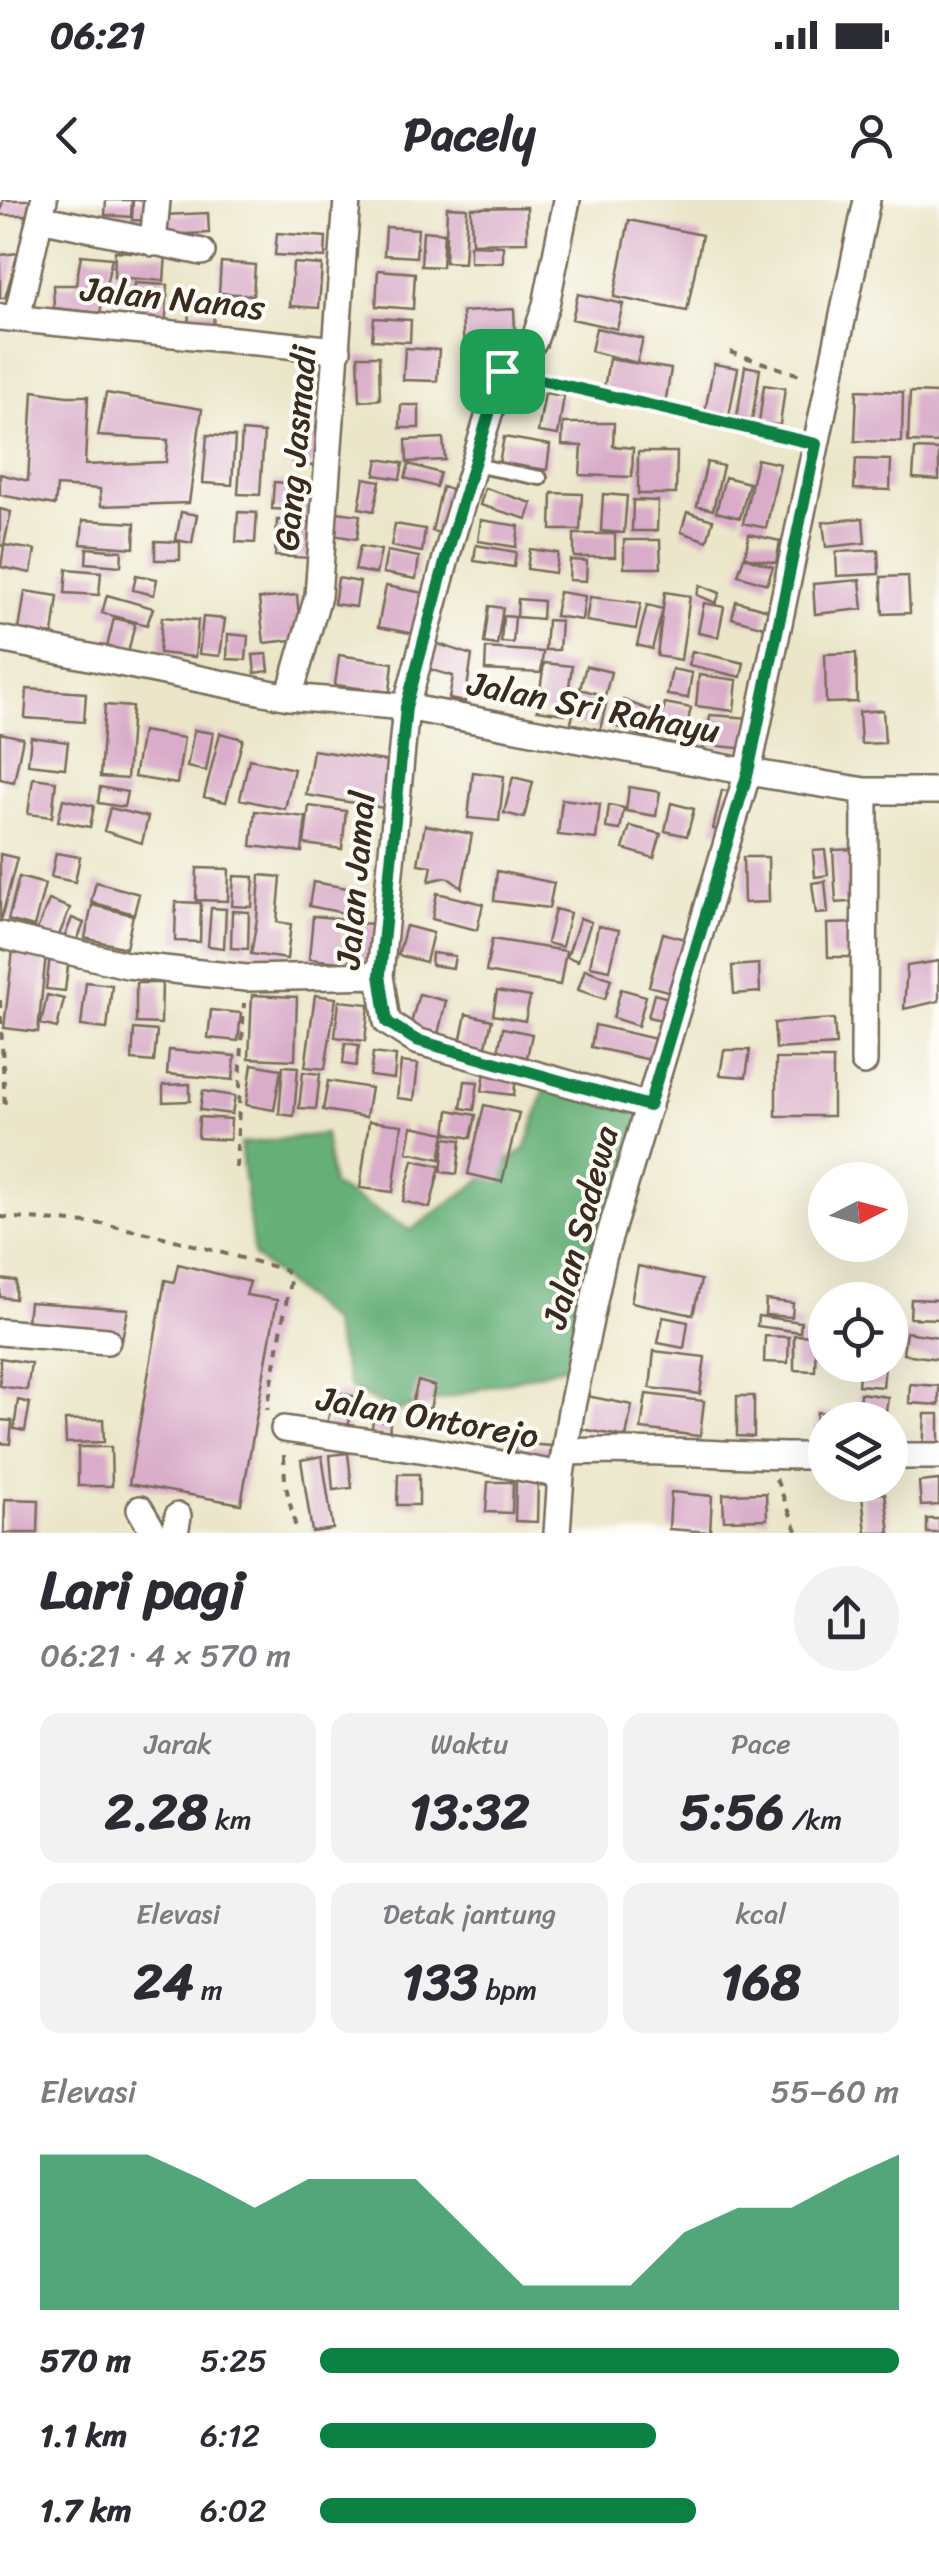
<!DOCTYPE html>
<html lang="id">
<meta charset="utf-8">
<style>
:root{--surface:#fff;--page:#f2f2f3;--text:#2b2b33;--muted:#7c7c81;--accent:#0b8043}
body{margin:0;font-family:Sriracha,sans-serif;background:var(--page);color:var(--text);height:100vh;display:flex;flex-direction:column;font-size:38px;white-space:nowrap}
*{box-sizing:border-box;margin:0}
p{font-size:32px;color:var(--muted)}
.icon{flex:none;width:55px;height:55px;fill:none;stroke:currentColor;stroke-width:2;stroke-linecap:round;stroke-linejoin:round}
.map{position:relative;height:1333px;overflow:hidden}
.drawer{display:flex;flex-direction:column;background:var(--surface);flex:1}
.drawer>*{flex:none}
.needle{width:65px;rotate:84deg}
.fabs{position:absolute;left:808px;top:962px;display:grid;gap:20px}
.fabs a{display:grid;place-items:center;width:100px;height:100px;border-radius:50%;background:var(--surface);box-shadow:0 10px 40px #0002;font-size:50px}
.pin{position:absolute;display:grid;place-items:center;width:85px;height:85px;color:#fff;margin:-42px;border-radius:20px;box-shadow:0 5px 15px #0006}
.round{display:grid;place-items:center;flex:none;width:105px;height:105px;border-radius:52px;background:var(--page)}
.overview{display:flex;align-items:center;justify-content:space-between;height:170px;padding:0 40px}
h1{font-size:55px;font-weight:700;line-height:75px}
.figures{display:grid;grid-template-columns:repeat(3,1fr);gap:15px;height:170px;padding:10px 40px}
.figures div{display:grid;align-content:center;border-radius:20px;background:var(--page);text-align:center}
.figures b{font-size:50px;font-weight:700}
.figures small{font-size:28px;font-weight:400}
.figures p{font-size:28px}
.chart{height:280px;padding:20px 40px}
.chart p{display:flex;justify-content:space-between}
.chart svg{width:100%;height:180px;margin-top:10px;fill:var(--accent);opacity:.7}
ul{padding:0 40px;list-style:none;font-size:32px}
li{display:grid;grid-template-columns:160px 120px 1fr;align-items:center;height:75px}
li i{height:25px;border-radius:12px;background:var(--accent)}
.status{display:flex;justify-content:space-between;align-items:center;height:70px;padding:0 50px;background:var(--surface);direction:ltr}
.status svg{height:28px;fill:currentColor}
header{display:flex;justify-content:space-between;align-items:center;height:130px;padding:0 40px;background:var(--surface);font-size:45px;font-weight:700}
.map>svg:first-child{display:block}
</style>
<div class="status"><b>06:21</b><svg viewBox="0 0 49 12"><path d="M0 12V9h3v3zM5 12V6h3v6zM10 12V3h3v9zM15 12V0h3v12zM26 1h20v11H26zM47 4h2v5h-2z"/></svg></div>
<header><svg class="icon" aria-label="back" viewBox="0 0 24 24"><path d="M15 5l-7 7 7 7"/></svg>Pacely<svg class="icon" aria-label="person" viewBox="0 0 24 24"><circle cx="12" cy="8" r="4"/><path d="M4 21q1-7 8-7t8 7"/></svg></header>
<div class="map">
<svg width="939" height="1333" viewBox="0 0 939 1333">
<rect width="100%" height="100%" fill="#fdfcf7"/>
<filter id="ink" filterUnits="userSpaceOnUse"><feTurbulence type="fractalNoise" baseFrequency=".01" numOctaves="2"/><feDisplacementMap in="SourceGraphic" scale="20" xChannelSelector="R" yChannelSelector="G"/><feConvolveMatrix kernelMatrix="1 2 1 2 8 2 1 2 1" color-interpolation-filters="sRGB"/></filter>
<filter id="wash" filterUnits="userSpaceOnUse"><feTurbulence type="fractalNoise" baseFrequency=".0048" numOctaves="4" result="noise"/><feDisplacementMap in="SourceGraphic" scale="40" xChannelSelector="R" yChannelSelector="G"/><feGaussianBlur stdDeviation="2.25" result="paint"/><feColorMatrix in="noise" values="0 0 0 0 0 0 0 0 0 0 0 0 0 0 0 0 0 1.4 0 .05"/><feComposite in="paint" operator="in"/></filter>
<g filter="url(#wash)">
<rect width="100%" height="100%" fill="#ebe6c9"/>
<!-- forest -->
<path fill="#66b078" stroke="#506d4b" stroke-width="2.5" d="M551 869 654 903 571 1165 394 1212 350 1188 330 1121 254 1056 240 944 325 934 332 985 411 1030 526 948Z"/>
<g id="blocks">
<!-- building -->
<path fill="#d9acc9" d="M3 0H31L28 15H0Z
M106 0H132L131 17 105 15Z
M133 0H154L153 21 132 20Z
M447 7 467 8 464 63 445 62Z
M527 7V42L472 43 471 8Z
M208 13 209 33 164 35 163 15Z
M629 20 702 35 687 111 614 97Z
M386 27 418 29 416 57 384 55Z
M423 31 444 33 442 67 421 66Z
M277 33 326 37 325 58 275 55Z
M470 45 503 46V63L470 62Z
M115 51 166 54 164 81 114 77Z
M18 53 5 98H0V55Z
M81 55 112 58 100 113 54 108 53 85H76Z
M221 62 255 65 253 95 219 93Z
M293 63 322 65 319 108 290 106Z
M378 70 415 73 413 109 376 106Z
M135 83 168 85 165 129 132 127Z
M578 94 623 104 617 129 572 119Z
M514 109 516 151 464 154 462 112Z
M189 110 214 111 213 130 188 129Z
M374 118 411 120 410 142 372 140Z
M596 128 643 139 637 163 591 151Z
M405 148 439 150 437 181 403 180Z
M358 156H379L380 199 360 201Z
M609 159 671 169 665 204 603 194Z
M714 164 738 168 729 216 705 211Z
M745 166 760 169 752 220 737 217Z
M764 185 785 188 780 225 759 223Z
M857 190 903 192 902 242 855 241Z
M33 191 67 196H88L85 265 166 262 168 240 98 236 106 193 202 209 189 303 101 306 100 289 57 286 55 305 0 295V274L28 281Z
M910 192 939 193 938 243 908 242Z
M545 193 564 196 558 235 538 232Z
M401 205H419V228H400Z
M563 223H614L613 246 633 248 632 277 580 275 582 246 562 245Z
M294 226 320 228 317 266 292 264Z
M242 231 264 233 260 295 238 294Z
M207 235 235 237 232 285 203 283Z
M504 237 550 245 547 270 499 263Z
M443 238 445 260 407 262 406 240Z
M915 249 939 250V280L913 278Z
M638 252H677L676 294H638Z
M378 259 403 263 400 279 375 275Z
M757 259 780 264 766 328 743 323Z
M856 259 891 260 890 290 854 289Z
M707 262 723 266 713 310 697 306Z
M409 264 440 273 436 287 405 278Z
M725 277 749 283 740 318 716 312Z
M364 278 380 281 374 311 359 308Z
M274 282 296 284 294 310 272 309Z
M442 287 461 292 452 336 432 331Z
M485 288 532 303 527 319 480 305Z
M552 293 582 294 580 330H551Z
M603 294 627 296 624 333 601 331Z
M302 295 322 296 320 318 301 317Z
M633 300 658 301 657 331H632Z
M0 309 11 312 4 345 35 350 31 373 1 367 4 346 0 345Z
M181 312 197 315 192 343 176 340Z
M238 312 257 313 255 343 236 342Z
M337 312 360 315 357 339 333 335Z
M687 312 713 320 707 341 681 332Z
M863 318 865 343 826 347 823 322Z
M83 320 135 323 134 348 81 344Z
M277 320 313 322 311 358 275 356Z
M481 320 519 326 516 347 478 341Z
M395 324 425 329 422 352 391 346Z
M574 334H615V357H574Z
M749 334 780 341 776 363 745 357Z
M624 340H660L661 368H624Z
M155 341 180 342V360H155Z
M476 345 516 352 514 367 474 361Z
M360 346 381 350 376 374 355 370Z
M87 348 122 351 121 366 86 363Z
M530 349 558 353 555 373 527 369Z
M878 350 879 374 837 376 836 352Z
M387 351 419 357 416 379 383 373Z
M744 357 773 367 767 384 738 375Z
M570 360 587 361 586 381 569 380Z
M67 369 101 372 99 395 65 393Z
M136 375 157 379 154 395 133 390Z
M908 376 910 413 883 414 881 377Z
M338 378 360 382 356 407 334 404Z
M860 380 863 409 815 414 813 384Z
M700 385 720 393 716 403 697 395Z
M386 386 429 394 421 435 378 427Z
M25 391 58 396 53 435 19 430Z
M559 392 585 396 582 420 555 416Z
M665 392 690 396 681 460 657 456Z
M107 395 153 408 147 425 102 413Z
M297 395 301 439 264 443 259 399Z
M590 397 641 403 636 429 586 421Z
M518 399 543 401 542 419 517 417Z
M736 401 768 410 764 427 732 418Z
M704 403 724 407 718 437 698 433Z
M647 405 663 409 652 449 637 445Z
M489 406 503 408 497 445 484 443Z
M503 416 515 417 513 443 501 442Z
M162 417 198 420 195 457 159 453Z
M203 417 225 419 220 456 199 454Z
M114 418 135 423 126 462 105 456Z
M547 420 561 421 559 450H545Z
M228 434 248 436 246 460 227 459Z
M435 443 472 455 465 502 449 499 453 476 428 469Z
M486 448 543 452 541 473 485 470Z
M692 451 744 463 741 477 689 465Z
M856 453 857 502 826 503 825 454Z
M267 454 269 471 255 473 253 455Z
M339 455 393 463 390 492 335 485Z
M544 463 572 466 565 514 537 510Z
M586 466 611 472 605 496 580 489Z
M672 469 692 473 688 498 667 495Z
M699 475 737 480 734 511 696 506Z
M27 489 86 493 84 522 25 518Z
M577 497 606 504 600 530 571 523Z
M623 500 657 513 648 538 614 526Z
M665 503 691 508 686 529 706 531 703 551 684 548 686 537 659 531Z
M105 505 132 507 127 579 100 577Z
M883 510 885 543 861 544 859 512Z
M710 515 751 518 748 549 707 545Z
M194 530 213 533 206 571 187 567Z
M142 531 184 538 177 584 134 577Z
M0 533 23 538 14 582 0 579Z
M220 533 243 539 226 602 204 597Z
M31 537 68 542 65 568 28 564Z
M313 550 398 563 390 609 306 595Z
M249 559 294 569 285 609 240 599Z
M473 572 504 576 499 621 468 618Z
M513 577 533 582 524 618 504 613Z
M33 578 56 581 52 617 28 614Z
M100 587 127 592 124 607 98 603Z
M629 587 660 592 656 616 626 611Z
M722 590 737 593 728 632 713 629Z
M63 599 94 606 90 627 58 621Z
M562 599 600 604 596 639 558 635Z
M671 603 694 609 687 636 665 631Z
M609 605 624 608 620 630 606 628Z
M309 606 346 611 342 649 304 644Z
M110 608 148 617 142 643 104 631Z
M255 611 306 617 302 652 251 646Z
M425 625 472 634 462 688 447 677 429 681 432 666 418 664Z
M630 626 661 634 654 658 623 649Z
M857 649 860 701 836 703 833 650Z
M825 650 828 675 815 677 813 651Z
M56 653 80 657 75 682 51 677Z
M0 654 17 658 1 720H0Z
M743 657H768L769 702 744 703Z
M197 668 229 669 228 701 196 700Z
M497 671 554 683 549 708 494 701Z
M260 675 281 677 277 722 291 724 287 759 251 754 257 719Z
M234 676 254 677 252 707 232 706Z
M19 677 45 684 34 727 8 720Z
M825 681 828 713 816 714 812 683Z
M96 682 139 694 134 714 91 702Z
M313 682 359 690 354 715 309 706Z
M437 693 483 704 477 730 432 719Z
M49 700 70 708 58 738 37 730Z
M176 702 201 703 200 742 175 741Z
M92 705 133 715 126 748 85 738Z
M211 708 226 709 224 748 208 746Z
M555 709 570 713 562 747 547 743Z
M232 711 249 712 248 749 231 748Z
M313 716 344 719 340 762 309 759Z
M72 718 84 723 76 743 64 738Z
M580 718 591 722 578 761 567 757Z
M351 723 378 724 376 763 349 761Z
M860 723 861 757H828L827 724Z
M406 726 433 733 426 762 398 755Z
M598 726 619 730 610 770 590 766Z
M663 733 688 740 674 793 649 786Z
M492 739 566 751 560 785 486 772Z
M13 750 46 754 38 832 4 828Z
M432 753 455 756 453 768 431 765Z
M50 756 69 758 65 791 46 789Z
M939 761V801L904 809 907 766Z
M759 764 760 792 734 794 732 766Z
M585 769 611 779 605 799 578 790Z
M86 782 112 785 107 829 81 826Z
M136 783H162L161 824 136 823Z
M621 789 646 796 638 826 613 818Z
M497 791 530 797 525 821 493 815Z
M419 794 446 801 438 834 410 827Z
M654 794 676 800 670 822 648 817Z
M47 795 64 799 57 828 41 824Z
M252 795 297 797 295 860 249 858Z
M315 795 336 798 325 869 305 867Z
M339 801 369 804 365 841 335 837Z
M211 810 241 813 238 841 208 838Z
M466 814 492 820 484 854 459 848Z
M834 819 836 845 776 849 774 823Z
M595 825 660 840 655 861 591 847Z
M503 828 532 834 525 867 496 861Z
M134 829 157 831 154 862 132 860Z
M345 843 359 845 356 866 343 864Z
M169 850 235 856 233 880 167 874Z
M724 850H750L746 877 720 875Z
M373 853 396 856 394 879 370 876Z
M776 859H833V916H776Z
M401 862 418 864 414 900 397 898Z
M252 864 281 869 274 910 246 905Z
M283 866 298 867 294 916 279 914Z
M303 872 320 874 316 909 299 908Z
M485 872 516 876 514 895 482 891Z
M328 881 371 888 366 917 323 910Z
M465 881 478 882 474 910 461 908Z
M190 884V901L163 902V885Z
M203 891 235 896 232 914 200 910Z
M484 905 519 913 502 982 468 974Z
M449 910 476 915 471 938 446 933Z
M199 917 231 919 230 940 198 938Z
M369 921 402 925 393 992 360 988Z
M412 926 445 933 440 959 407 952Z
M445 938 461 940 457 974 441 972Z
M413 960 440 966 430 1008 403 1001Z
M178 1064 250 1082 246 1095 277 1100 241 1304 129 1284 165 1080 174 1082Z
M638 1066 701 1080 693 1115 631 1102Z
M0 1079 16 1081 15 1099 0 1097Z
M911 1099 939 1100V1119L910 1118Z
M766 1100 793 1103 792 1117 765 1115Z
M29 1102 128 1109 122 1139 26 1130Z
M758 1116 801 1122 800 1132 757 1126Z
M663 1117 688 1122 684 1148 658 1143Z
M906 1132 939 1137V1159L903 1154Z
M794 1135 816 1136 815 1171 794 1170Z
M765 1136 789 1137 788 1163 764 1162Z
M654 1151 705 1157 700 1194 650 1188Z
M0 1158 31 1163 27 1190 0 1186Z
M860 1165H885L883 1187 858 1185Z
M418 1181 435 1186 430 1209 412 1204Z
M910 1184 939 1186V1205L909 1203Z
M335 1192 356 1197 346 1233 326 1227Z
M860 1193 888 1197 886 1211 859 1208Z
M646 1194 704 1201 700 1236 641 1229Z
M587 1196 632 1205 626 1237 581 1229Z
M737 1196H754V1237L737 1236Z
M18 1200 30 1203 25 1231 14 1229Z
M817 1212 851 1216 850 1220H825V1252L813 1250Z
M925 1214H939V1254L923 1253Z
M103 1219 104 1242 66 1243 65 1220Z
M0 1220 12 1221 10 1244 0 1243Z
M373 1220 390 1222 389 1237 371 1235Z
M515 1243 551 1246 549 1265 514 1262Z
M78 1247H111L112 1286H78Z
M348 1253 352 1288 333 1290 330 1255Z
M322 1256 333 1329 312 1332 301 1260Z
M398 1274H419V1305H397Z
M516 1279 538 1280 537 1322 515 1321Z
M939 1280V1305L921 1306 919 1282Z
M488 1282H513L512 1313 486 1312Z
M671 1292 712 1296 710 1332 669 1329Z
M766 1293 767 1319 724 1320 723 1294Z
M885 1293 890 1333H866L862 1295Z
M5 1299 39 1300 38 1333H4Z
M927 1319H939V1333H927Z"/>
</g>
</g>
<g filter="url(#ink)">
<use href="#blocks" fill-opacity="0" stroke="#796c5a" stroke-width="2.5"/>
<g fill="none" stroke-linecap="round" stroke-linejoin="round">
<defs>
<path id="service" d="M474 265 540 278"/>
<path id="minor" d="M567 0 546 105 534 141 502 171 451 340 406 507 380 775 387 822 416 841 649 906
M40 18 202 52
M153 43 157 0
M0 117 338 150
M17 117 44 0
M0 439 289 497 406 507 748 572 865 591H939
M289 497 318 396 347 0
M0 735 127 765 246 778 380 775
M864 862 865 591
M0 1132 107 1141
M284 1229 426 1250 561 1275
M565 1252C651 1248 738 1257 825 1256
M890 1256H939
M140 1309 154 1333
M175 1333 178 1316
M557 1333 561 1275 571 1211 603 1058 748 572 867 0"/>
</defs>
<!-- service casing -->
<use href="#service" stroke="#796c5a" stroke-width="18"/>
<!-- minor casing -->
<use href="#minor" stroke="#796c5a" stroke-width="30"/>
<!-- path -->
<path stroke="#796c5a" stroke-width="4" stroke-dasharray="8 8" stroke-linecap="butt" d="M730 152 806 177
M528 177 792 239
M0 800 5 909
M236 968 244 803
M0 1017 103 1024 156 1035 286 1070 290 1081 267 1210
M284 1255 285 1282 297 1333
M776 1279 798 1333"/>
<!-- service -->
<use href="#service" stroke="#fff" stroke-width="12"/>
<!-- minor -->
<use href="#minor" stroke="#fff" stroke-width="25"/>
</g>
</g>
<g fill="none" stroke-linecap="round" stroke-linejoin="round" filter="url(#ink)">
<defs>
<path id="route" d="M502 171 816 244 748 572 649 906 416 840 387 822 380 775 406 507 451 340Z"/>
</defs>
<!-- route casing -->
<use href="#route" stroke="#fff" stroke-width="20"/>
<!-- route -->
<use href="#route" stroke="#0b8043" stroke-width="12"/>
</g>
<g text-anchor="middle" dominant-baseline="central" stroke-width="8" stroke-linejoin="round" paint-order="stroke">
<!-- street labels -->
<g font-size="35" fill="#3b2a1e" stroke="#fdfcf7">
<text transform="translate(173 98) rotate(6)">Jalan Nanas</text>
<text transform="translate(295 248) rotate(-85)">Gang Jasmadi</text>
<text transform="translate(594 507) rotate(11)">Jalan Sri Rahayu</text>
<text transform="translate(355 680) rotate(-85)">Jalan Jamal</text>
<text transform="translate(580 1027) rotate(-75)">Jalan Sadewa</text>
<text transform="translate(428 1217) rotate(10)">Jalan Ontorejo</text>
</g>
</g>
</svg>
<div class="fabs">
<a><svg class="needle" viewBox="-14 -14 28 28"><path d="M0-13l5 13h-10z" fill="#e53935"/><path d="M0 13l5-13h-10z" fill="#7c7c81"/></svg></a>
<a><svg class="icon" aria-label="locate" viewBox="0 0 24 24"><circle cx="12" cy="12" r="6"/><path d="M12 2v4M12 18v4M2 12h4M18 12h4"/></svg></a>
<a><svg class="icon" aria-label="layers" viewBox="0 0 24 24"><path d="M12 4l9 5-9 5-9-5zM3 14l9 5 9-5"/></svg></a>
</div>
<div class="pin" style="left:502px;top:171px;background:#1e9e55"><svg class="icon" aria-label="arrive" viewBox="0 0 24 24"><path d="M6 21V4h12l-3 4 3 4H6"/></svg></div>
</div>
<section class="drawer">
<div class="overview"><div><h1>Lari pagi</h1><p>06:21 · 4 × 570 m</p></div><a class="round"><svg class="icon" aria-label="share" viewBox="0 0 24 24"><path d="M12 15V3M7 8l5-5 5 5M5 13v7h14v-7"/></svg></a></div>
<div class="figures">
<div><p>Jarak</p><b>2.28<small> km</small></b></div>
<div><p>Waktu</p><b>13:32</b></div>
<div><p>Pace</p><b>5:56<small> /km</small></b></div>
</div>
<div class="figures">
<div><p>Elevasi</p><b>24<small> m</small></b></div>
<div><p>Detak jantung</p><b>133<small> bpm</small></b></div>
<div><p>kcal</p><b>168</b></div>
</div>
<div class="chart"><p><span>Elevasi</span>55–60 m</p>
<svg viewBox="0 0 160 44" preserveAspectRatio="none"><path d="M0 44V6L10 6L20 6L30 12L40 19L50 12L60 12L70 12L80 25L90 38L100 38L110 38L120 25L130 19L140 19L150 12L160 6V44z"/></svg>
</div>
<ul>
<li><b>570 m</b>5:25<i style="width:100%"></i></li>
<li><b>1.1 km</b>6:12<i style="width:58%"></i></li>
<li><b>1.7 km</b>6:02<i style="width:65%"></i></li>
</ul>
</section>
